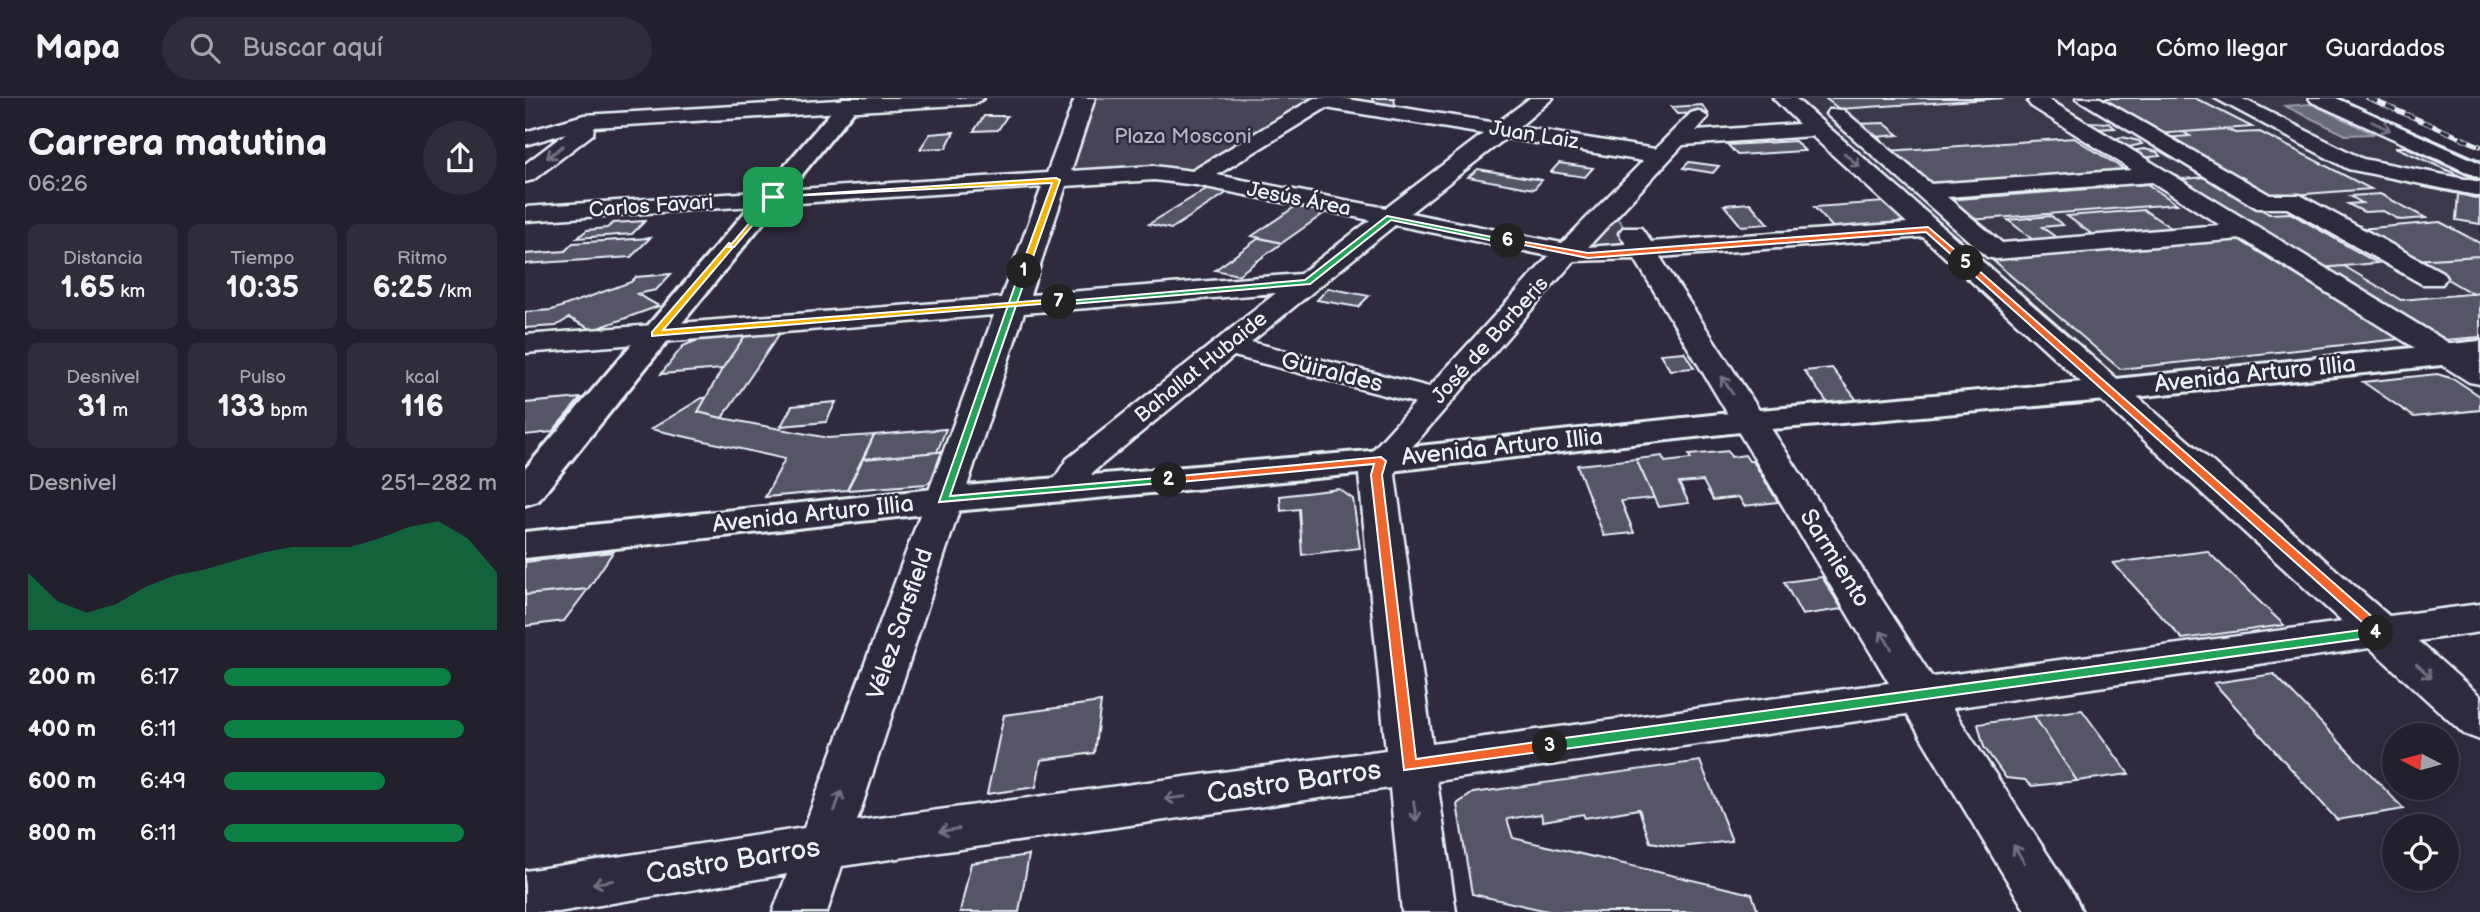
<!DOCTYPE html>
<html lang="es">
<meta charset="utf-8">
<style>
:root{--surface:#23202e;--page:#2f2d3a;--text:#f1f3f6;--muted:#a3a3aa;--line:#403e4a;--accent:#0b8043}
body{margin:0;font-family:"Balsamiq Sans",sans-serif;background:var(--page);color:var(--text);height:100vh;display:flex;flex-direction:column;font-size:26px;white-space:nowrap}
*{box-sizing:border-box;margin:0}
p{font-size:23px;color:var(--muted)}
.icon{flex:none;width:38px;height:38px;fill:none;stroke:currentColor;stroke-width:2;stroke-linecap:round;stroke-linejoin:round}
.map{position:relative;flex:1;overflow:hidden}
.panel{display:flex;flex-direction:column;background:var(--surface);width:525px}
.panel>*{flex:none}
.needle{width:46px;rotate:276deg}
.controls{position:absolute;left:1857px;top:625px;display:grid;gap:14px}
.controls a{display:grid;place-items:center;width:77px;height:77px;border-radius:50%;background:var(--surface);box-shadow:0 4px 18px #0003,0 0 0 2px var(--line);font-size:35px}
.pin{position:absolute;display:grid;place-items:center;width:60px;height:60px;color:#fff;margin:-30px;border-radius:14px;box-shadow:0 4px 10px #0006}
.km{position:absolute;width:35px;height:35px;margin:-18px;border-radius:50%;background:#222;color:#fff;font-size:19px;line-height:35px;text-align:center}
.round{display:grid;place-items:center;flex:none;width:74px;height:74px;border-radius:37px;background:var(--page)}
.summary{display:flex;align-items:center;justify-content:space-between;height:119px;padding:0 28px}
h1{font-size:38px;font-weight:700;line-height:52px}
.figures{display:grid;grid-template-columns:repeat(3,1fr);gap:10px;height:119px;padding:7px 28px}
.figures div{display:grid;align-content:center;border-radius:10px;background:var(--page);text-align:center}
.figures b{font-size:30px;font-weight:700}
.figures small{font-size:19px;font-weight:400}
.figures p{font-size:19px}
.chart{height:196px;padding:14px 28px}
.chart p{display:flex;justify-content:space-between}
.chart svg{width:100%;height:126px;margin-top:7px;fill:var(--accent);opacity:.7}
ul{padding:0 28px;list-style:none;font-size:23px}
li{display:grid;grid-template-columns:112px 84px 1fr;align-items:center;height:52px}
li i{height:18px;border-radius:9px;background:var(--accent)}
header{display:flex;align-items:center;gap:42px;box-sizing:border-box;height:98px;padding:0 35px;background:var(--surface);border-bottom:2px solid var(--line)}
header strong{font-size:33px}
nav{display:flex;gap:38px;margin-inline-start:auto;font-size:24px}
.search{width:490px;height:63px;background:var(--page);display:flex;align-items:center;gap:18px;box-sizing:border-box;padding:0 24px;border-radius:38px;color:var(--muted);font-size:26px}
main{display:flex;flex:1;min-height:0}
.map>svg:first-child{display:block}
</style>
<header>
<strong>Mapa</strong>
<div class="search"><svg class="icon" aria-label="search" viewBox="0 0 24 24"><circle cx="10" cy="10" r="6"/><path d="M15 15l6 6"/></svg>Buscar aquí</div>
<nav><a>Mapa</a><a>Cómo llegar</a><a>Guardados</a></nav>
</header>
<main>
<section class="panel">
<div class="summary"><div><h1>Carrera matutina</h1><p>06:26</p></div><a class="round"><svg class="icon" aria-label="share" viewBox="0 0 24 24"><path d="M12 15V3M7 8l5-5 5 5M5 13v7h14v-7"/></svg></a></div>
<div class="figures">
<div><p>Distancia</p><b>1.65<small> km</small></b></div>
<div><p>Tiempo</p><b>10:35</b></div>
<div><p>Ritmo</p><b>6:25<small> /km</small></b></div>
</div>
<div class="figures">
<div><p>Desnivel</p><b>31<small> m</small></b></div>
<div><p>Pulso</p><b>133<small> bpm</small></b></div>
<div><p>kcal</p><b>116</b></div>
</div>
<div class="chart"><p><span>Desnivel</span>251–282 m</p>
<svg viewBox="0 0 160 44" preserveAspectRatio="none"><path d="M0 44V24L10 34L20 38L30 35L40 29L50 25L60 23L70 20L80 17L90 15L100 15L110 15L120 12L130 8L140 6L150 12L160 24V44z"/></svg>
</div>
<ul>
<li><b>200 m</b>6:17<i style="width:83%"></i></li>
<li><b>400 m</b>6:11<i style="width:88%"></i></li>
<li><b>600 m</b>6:49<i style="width:59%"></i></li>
<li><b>800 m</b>6:11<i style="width:88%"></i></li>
</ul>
</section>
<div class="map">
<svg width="1955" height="814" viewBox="0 0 1955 814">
<rect width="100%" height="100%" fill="#2f2a3d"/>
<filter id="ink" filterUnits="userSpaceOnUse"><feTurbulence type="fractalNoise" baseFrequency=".0143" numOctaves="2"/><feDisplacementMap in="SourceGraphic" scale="14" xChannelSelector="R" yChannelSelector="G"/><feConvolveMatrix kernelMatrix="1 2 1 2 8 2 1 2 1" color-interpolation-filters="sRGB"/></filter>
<g filter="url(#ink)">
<!-- built -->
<path fill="#3b3749" d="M1264 0H1786L1955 77V250L1583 287Z"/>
<!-- green -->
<path fill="#464455" stroke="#979aa6" stroke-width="2" d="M570 0H793L665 79H543Z
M1091 117 1113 151 1055 154Z"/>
<!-- water -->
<path fill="#696978" stroke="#9c9fab" stroke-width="2" d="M1787 6 1849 36 1821 37 1760 8Z"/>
<!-- building -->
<path fill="#575565" stroke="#e8f1f8" stroke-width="2" d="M847 0H869L871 11 849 7Z
M1300 0H1480L1314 11Z
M1569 0H1670L1727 29 1631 36Z
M1803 0H1814L1955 62V68Z
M1177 7 1183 15 1152 16 1146 9Z
M459 18H482L473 32 449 33Z
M1564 24 1584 25 1590 30 1569 31 1562 26Z
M1359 25 1374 37 1350 39 1332 26Z
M1701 31 1710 35 1735 34 1846 91 1738 99 1637 40 1665 38 1658 34Z
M429 34 421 50 395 51 405 36Z
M1597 39 1614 43 1617 46 1604 49 1588 41Z
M1549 40 1605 75 1408 91 1362 53Z
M1270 43 1280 53 1212 57 1203 47Z
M1870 49H1881L1955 83V87Z
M1619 51 1632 54 1635 58 1617 60 1606 53Z
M1164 64 1194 68 1188 75 1158 70Z
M1034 65 1068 70 1060 79 1026 74Z
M953 71 1017 82 1009 91 943 79Z
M1682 79 1744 116 1765 115 1852 165 1786 171 1644 82Z
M1603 81 1612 87 1622 86 1652 106 1445 122 1421 102 1589 89 1580 83Z
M1898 84 1955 95V100L1898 89Z
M683 90 703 94 646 131 624 126Z
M1855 96 1901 120 1875 122 1858 113 1839 114 1823 106 1837 105 1825 98Z
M1933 96 1955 101V126L1931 122Z
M1360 104 1383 126 1314 136 1289 109Z
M1225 105 1243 126 1216 128 1199 107Z
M771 108 801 114 757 145 727 138Z
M1619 112 1652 134 1572 140 1542 118Z
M1526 118 1538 127 1517 129 1532 140 1508 142 1483 122Z
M120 123 107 136 52 140 62 132 82 130 88 125Z
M1915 124 1955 145V158L1889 162 1834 131Z
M1708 138 1874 241 1595 271 1465 160Z
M125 140 106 159 0 166V156L40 153 48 145Z
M734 140 757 145 713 177 690 172Z
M1955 158V195L1948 196 1889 162Z
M1819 168 1876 202 1955 195V239L1909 243 1792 170Z
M146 176 131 192 112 196 134 208 68 232 44 220 31 228 0 230V214L27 212 106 184 111 179Z
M803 190 844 198 833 209 792 202Z
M255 235 197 320 173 314 197 271 220 238Z
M220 238 197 271 136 276 158 248 173 242Z
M1159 254 1169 270 1145 272 1135 256Z
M1307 270 1334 305 1305 308 1279 273Z
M1912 276 1929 281 1955 298V312L1889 319 1838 284Z
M56 300 27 334 0 337V305Z
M177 300H181L173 314 197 320 303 340 349 337 322 392 240 399 260 361 126 331Z
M311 304 301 324 256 328 267 308Z
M421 331 412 354 338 361 349 337Z
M424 353 414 378 401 386 322 392 338 361Z
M1203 353 1206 359 1220 357 1224 363H1228L1253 404 1219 408 1214 399 1188 402 1178 383 1154 385 1164 405 1133 409 1111 361 1137 358 1140 364 1166 361 1164 357Z
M1111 361 1129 400 1096 403 1109 435 1079 438 1052 367Z
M814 391 828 401 835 450 777 457 774 411 756 413 755 398Z
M1682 453 1759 527 1657 541 1588 465Z
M88 454 63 491 0 497V464Z
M1297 479 1317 511 1277 517 1259 484Z
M63 491 39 523 0 528V497Z
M1749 576 1879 711 1812 722 1689 585Z
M576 604 569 655 516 662 511 689 462 696 479 617Z
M1557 612 1604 676 1552 683 1509 618Z
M1509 618 1552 683 1507 688 1500 682 1481 680 1459 649 1453 626Z
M1175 663 1207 743 1155 749 1125 744 1114 711 1060 720 1058 716 1018 723 1016 716 982 721 988 740 1227 796 1233 814H1027L947 796 932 706 948 695Z
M504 757 494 814H435L446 765Z"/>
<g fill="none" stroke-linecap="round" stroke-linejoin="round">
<defs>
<path id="minor" d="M346 0H459L449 6 69 29 68 36 8 82 0 84V66L41 35 0 47V34L59 17Z
M550 0H570L546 73 629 68 667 73 789 0H816L972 25 1005 0H1028L994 29 1130 51 1166 15 1173 13 1183 19 1171 33 1274 26 1248 0H1270L1864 518 1955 506V534L1893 543 1955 598V642L1939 636 1845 550 1427 610 1549 797 1557 814H1501L1382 616 912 683 931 814H877L865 690 317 768 302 814H248L262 776 33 814H0V773L279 730 469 217 0 255V237L476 200 517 89 0 123V109L522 75ZM801 10 958 36 861 110 692 77ZM1287 38 1382 125 1126 144 1116 130H1098L1094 135 1101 146 1063 149 1158 47ZM981 40 1118 63 1037 145 885 115ZM629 82 671 87 845 122 775 176 505 197 541 88ZM870 127 1024 158 904 289 726 244ZM1398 139 1817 524 1407 579 1135 159ZM1110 161 1364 585 907 646 870 377 873 365 1049 163ZM751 195 542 361 522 392 527 400 540 403 553 400 568 374 709 258 890 305 844 356 834 377 861 652 332 723 499 215Z
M1506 0H1521L1955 264V286L1944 284 1717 141 1471 161 1462 159 1301 16 1304 12H1318L1406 86 1607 72 1506 8 1503 4ZM1627 84 1695 127 1477 145 1422 99Z
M1551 0H1575L1745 97H1775L1917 174 1921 180 1917 186H1897L1762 110H1732Z
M1690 0H1716L1838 61 1955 84V98L1823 71Z
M1784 0H1811L1955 65V80L1787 4Z"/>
<path id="major" d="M318 0H339L13 403 0 407V371Z
M1955 243V263L1581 302 1224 333 856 374 418 414 0 460V434L418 390 856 352 1224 313 1581 282Z"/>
</defs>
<!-- minor casing -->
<use href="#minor" stroke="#e8f1f8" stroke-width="5"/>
<!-- major casing -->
<use href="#major" stroke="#e8f1f8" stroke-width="6"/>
<!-- minor -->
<use href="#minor" fill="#2f2a3d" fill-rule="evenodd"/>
<!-- major -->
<use href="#major" fill="#2f2a3d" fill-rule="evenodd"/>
<defs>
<path id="rail" d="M1843 0 1955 48"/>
</defs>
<!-- rail casing -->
<use href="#rail" stroke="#e8f1f8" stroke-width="5"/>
<!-- rail -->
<use href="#rail" stroke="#2f2a3d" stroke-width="3.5" stroke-dasharray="10" stroke-linecap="butt"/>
</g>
<!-- one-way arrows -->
<defs><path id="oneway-shaft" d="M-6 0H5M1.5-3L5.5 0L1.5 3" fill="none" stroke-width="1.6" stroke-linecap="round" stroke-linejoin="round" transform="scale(1.75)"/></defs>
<g stroke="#70707e">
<use href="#oneway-shaft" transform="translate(1856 28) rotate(25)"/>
<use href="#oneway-shaft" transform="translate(30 54) rotate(142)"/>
<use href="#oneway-shaft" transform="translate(1327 62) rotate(42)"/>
<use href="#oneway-shaft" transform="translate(1202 287) rotate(-122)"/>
<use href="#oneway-shaft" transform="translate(1361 542) rotate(-122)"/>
<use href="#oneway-shaft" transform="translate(1899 573) rotate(42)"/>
<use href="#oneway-shaft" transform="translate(650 700) rotate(172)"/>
<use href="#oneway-shaft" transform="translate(313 703) rotate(-71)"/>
<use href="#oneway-shaft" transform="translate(890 713) rotate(82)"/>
<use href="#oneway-shaft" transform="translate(424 732) rotate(172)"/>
<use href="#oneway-shaft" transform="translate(1494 756) rotate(-122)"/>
<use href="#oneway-shaft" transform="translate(78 784) rotate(171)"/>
</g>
</g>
<!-- split-1 -->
<path fill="#f5b400" stroke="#fff" stroke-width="2" d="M531 80 535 82 503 173 499 175 495 173 527 85 244 99Z"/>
<!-- split-2 -->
<path fill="#22a559" stroke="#fff" stroke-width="2" d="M499 170 503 173 425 398 644 379 649 382 648 384 414 404 495 173Z"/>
<!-- split-3 -->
<path fill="#f0652b" stroke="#fff" stroke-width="2" d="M856 359 861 363 857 377 891 661 1025 642 1033 648 1030 652 879 672 846 377 849 366 644 385 638 382 644 379Z"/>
<!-- split-4 -->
<path fill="#22a559" stroke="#fff" stroke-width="2" d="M1851 530 1857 535 1856 538 1025 653 1018 648 1025 642Z"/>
<!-- split-5 -->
<path fill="#f0652b" stroke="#fff" stroke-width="2" d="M1438 164H1444L1861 531V537L1846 538V532L1438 167Z"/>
<!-- split-6 -->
<path fill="#f0652b" stroke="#fff" stroke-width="2" d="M1403 129 1444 164V167H1438L1401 134 1063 160 979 143 983 141 1063 155Z"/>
<!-- split-7 -->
<path fill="#22a559" stroke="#fff" stroke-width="2" d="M862 118 987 143 983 146 866 122 785 186 534 207 530 204 780 182Z"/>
<!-- split-8 -->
<path fill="#f5b400" stroke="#fff" stroke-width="2" d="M204 145 210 147 138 232 534 201 539 204 127 238V234Z"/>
<!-- split-9 -->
<path fill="#f5b400" stroke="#fff" stroke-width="2" d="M248 97 250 101 209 149H204Z"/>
<g text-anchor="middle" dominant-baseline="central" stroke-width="5" stroke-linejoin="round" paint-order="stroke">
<!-- far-street labels -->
<g font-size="21" fill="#e8f1f8" stroke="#2f2a3d">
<text transform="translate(1009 37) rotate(9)">Juan Laiz</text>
<text transform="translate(774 101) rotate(11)">Jesús Área</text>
<text transform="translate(126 108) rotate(-4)">Carlos Favari</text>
<text transform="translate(965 242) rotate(-48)">José de Barberis</text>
<text transform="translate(676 269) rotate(-39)">Bahallat Hubaide</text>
</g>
<!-- far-park labels -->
<g font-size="21" fill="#afb4bf" stroke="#2f2a3d">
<text x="658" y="38">Plaza Mosconi</text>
</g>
<!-- street labels -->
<g font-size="24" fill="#e8f1f8" stroke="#2f2a3d">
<text transform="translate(807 274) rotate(14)">Güiraldes</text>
<text transform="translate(1730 276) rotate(-6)">Avenida Arturo Illia</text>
<text transform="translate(977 349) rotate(-6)">Avenida Arturo Illia</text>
<text transform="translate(288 416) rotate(-6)">Avenida Arturo Illia</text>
<text transform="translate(1310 460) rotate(58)">Sarmiento</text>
<text transform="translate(375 526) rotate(-71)">Vélez Sarsfield</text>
</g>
<!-- near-street labels -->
<g font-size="28" fill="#e8f1f8" stroke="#2f2a3d">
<text transform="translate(769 684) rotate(-8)">Castro Barros</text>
<text transform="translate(208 763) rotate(-9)">Castro Barros</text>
</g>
</g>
</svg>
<div class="controls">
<a><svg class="needle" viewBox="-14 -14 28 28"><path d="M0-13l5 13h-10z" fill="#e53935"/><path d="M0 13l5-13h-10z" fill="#a3a3aa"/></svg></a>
<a><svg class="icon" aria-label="locate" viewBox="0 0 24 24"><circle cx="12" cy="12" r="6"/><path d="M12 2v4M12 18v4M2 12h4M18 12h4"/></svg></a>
</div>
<div class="pin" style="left:248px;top:99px;background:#1e9e55"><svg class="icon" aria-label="arrive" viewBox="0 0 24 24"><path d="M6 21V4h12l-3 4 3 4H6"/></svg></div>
<b class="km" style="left:499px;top:173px">1</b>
<b class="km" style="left:644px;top:382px">2</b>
<b class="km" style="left:1025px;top:648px">3</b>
<b class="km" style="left:1851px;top:535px">4</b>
<b class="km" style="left:1441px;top:165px">5</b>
<b class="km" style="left:983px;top:143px">6</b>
<b class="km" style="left:534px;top:204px">7</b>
</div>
</main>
